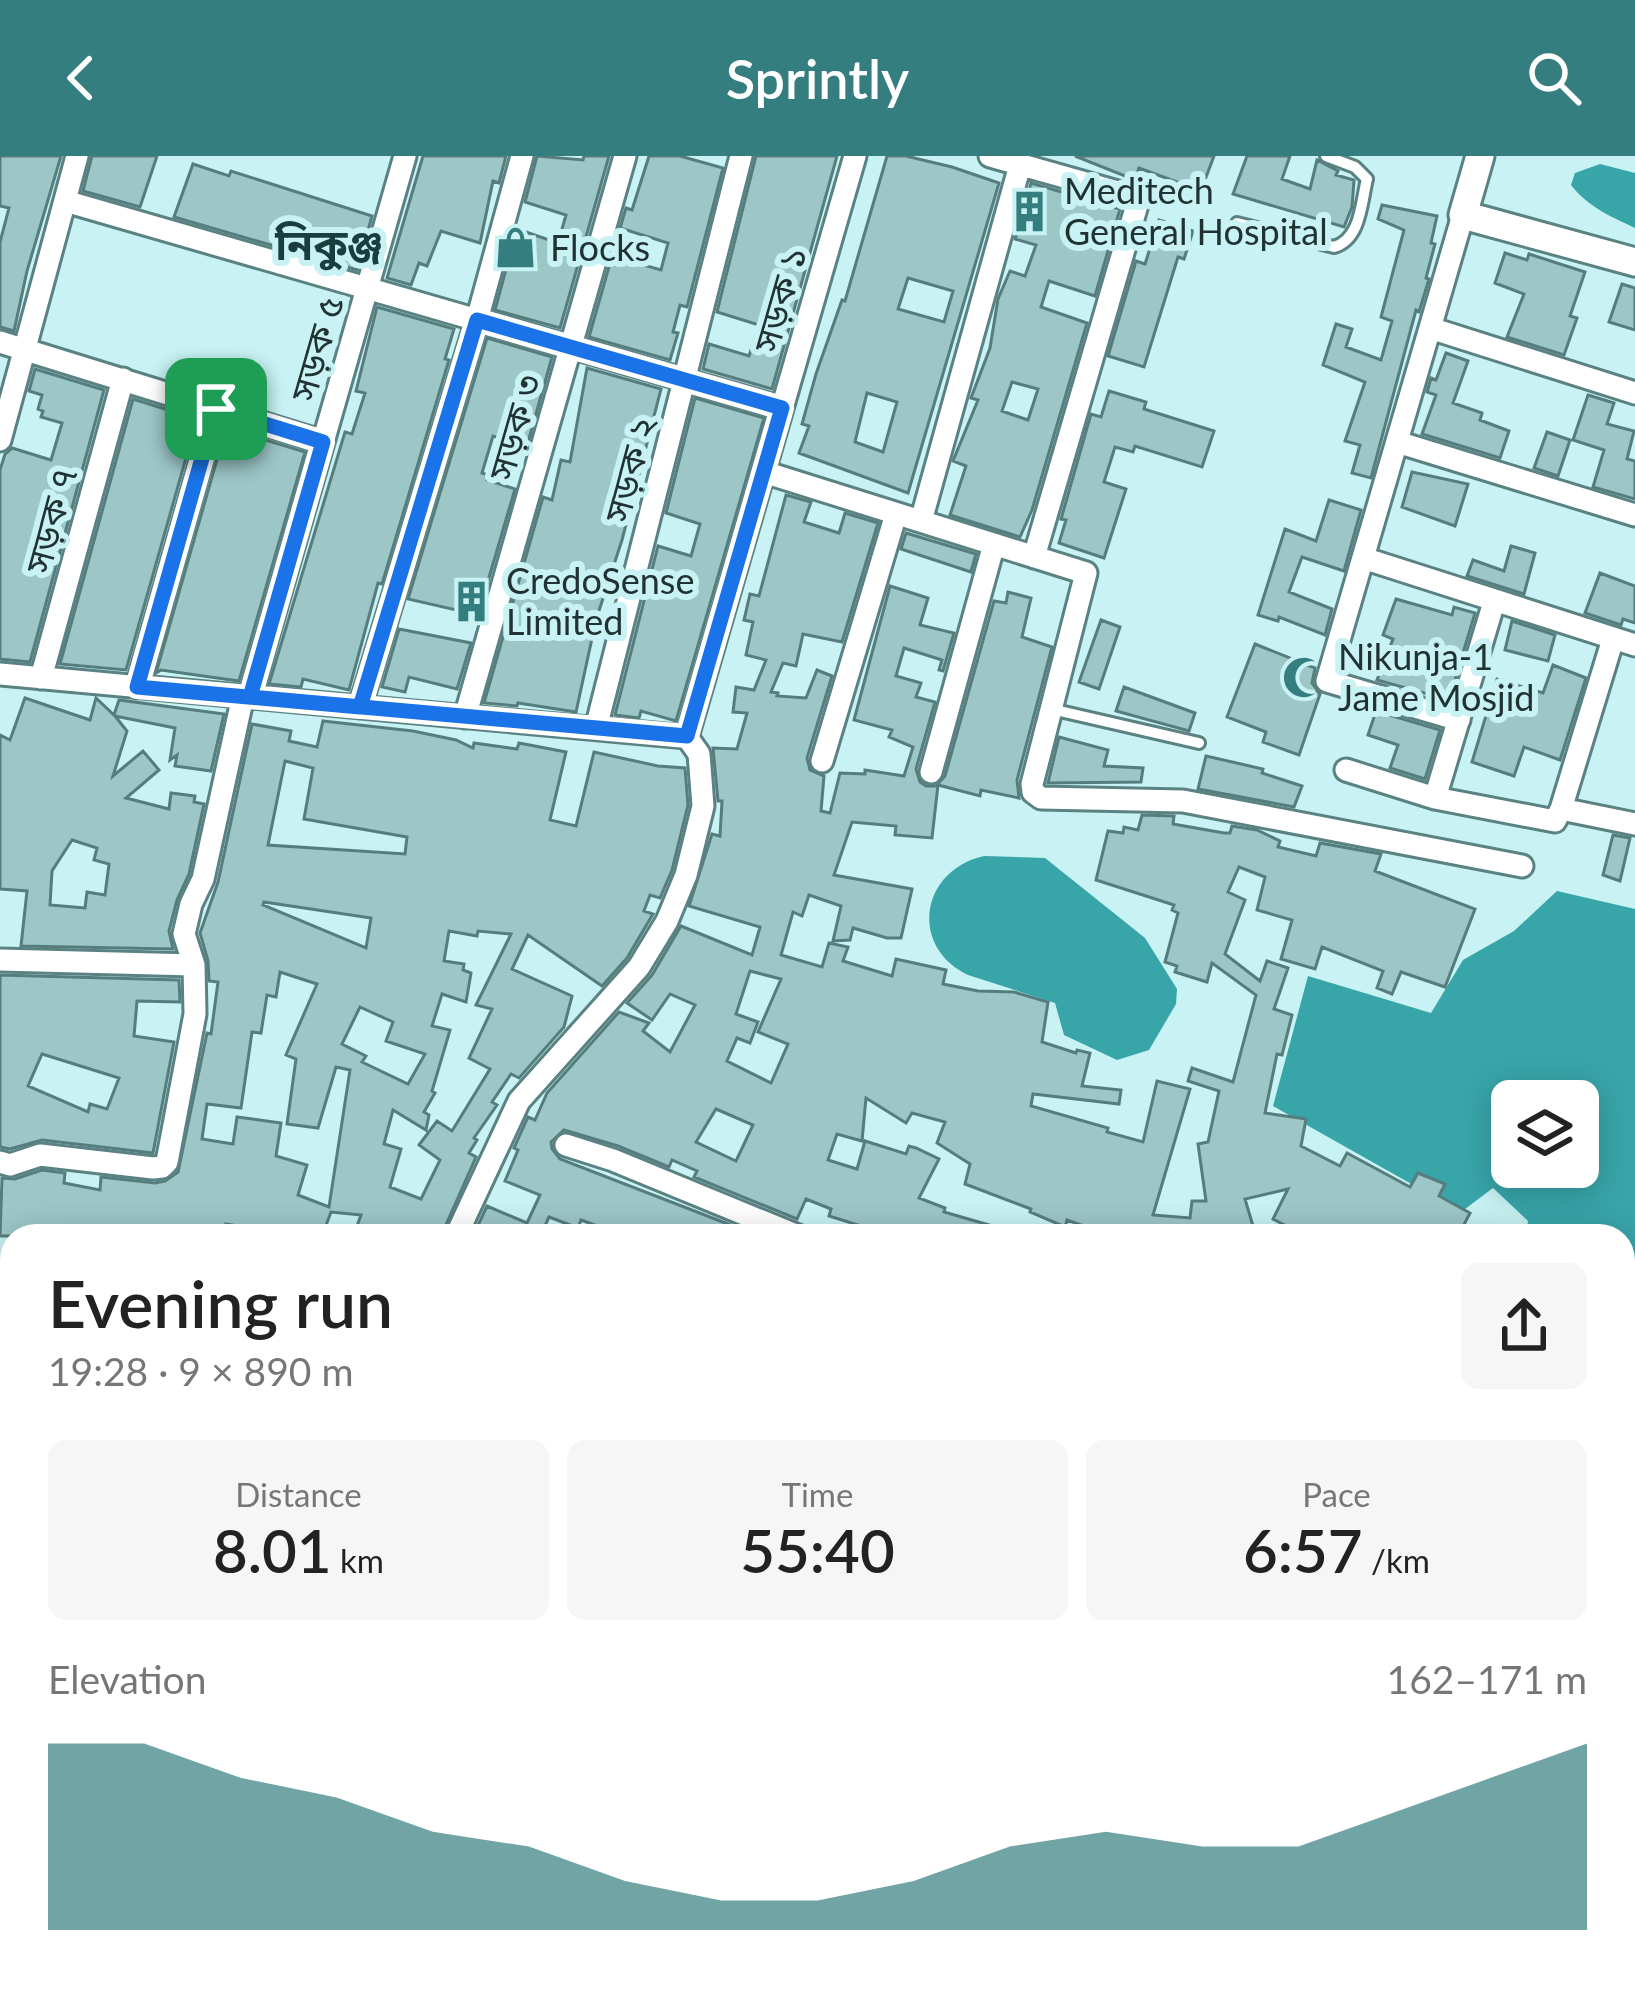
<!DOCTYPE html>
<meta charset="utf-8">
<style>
:root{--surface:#fff;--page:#f6f6f6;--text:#222;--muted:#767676;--accent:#357e80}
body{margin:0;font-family:Lato,"Noto Sans Bengali",sans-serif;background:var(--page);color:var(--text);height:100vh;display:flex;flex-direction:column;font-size:45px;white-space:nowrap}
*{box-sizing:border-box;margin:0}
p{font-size:39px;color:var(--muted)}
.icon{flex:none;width:66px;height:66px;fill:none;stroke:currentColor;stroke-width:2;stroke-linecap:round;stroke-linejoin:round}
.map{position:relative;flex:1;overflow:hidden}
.sheet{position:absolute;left:0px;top:1068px;width:1635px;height:768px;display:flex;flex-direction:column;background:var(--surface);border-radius:36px 36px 0 0;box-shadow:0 6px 30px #0003}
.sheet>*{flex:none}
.fabs{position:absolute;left:1491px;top:924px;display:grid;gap:24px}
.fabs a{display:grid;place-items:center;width:108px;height:108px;border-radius:18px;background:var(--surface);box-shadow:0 6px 30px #0003;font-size:60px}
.pin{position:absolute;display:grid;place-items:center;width:102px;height:102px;color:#fff;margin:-51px;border-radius:24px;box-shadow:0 6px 18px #0006}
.round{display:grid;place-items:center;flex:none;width:126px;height:126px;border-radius:18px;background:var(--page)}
.headline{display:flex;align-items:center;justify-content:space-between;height:204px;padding:0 48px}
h1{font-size:66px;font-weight:600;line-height:90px}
.metrics{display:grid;grid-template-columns:repeat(3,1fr);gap:18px;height:204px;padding:12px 48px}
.metrics div{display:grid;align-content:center;border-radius:18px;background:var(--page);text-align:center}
.metrics b{font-size:60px;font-weight:600}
.metrics small{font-size:33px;font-weight:400}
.metrics p{font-size:33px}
.chart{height:336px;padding:24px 48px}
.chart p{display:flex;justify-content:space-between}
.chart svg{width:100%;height:216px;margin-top:12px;fill:var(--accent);opacity:.7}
header{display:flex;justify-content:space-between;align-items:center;height:156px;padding:0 48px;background:var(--accent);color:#fff;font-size:54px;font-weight:600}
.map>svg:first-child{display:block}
</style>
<header><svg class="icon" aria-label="back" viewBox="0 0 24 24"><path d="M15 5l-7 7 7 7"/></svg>Sprintly<svg class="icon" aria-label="search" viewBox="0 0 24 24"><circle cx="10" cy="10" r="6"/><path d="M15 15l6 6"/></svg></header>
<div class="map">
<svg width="1635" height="1836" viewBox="0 0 1635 1836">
<rect width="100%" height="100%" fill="#c8f2f3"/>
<!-- green -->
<path fill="#7dd8db" d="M1635 1536V1745L1623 1741V1539Z"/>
<!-- water -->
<path fill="#38a5a9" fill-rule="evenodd" d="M1600 8 1635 17V72C1610 60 1588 51 1571 29L1575 17Z
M984 700 1045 702 1145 782 1177 833 1176 848 1149 894 1117 904 1064 879 1055 847 968 819C908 790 921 714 984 700Z
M1557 735 1635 753V1240L1623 1234V1080H1526L1528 1065 1493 1032 1461 1056 1273 950 1308 820 1431 857 1463 804 1514 775ZM1512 945H1578V1011H1512Z
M0 1363 12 1373V1824H528L547 1836H0Z
M858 1824H1615L1630 1836H862Z"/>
<!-- building -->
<path fill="#9dc6c7" stroke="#567d7e" stroke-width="3" fill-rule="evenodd" d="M0 0H61L27 115 14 175 0 171V86L9 52 0 50Z
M92 0H157L140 51 83 35Z
M423 0H506L499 27 493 25 480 87 441 75 427 110 419 107 411 129 387 122Z
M537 0 583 4 584 0H609L560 172 495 154 517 73 558 87 566 59 525 46Z
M649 0H680L723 12 687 151 680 149 673 176 678 177 670 204 589 181 612 100 661 114 668 87 620 72 626 52 632 54Z
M756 0H837L772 233 703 213 709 188 749 200 759 169 717 156Z
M887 0H906L952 11 999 27 908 337 799 297 809 270 802 268 816 218 842 144 845 145ZM908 122 953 135 944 166 898 153ZM867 237 897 246 883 296 855 286Z
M1075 0H1214L1197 45 1181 40 1185 29 1139 12 1135 24Z
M1247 0H1290L1282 23 1310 33 1317 4 1338 15 1336 19 1354 24 1352 51 1344 71 1233 38Z
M193 8 229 20 231 15 372 60 357 114 174 61Z
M1031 27 1120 53 1095 140 1049 125 1041 151 1087 167 1032 354 1020 381 950 359 966 310 953 305 978 244 971 242 990 192 998 143 1010 115 1025 120 1036 89 1015 83ZM1012 226 1038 233 1028 264 1002 255Z
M1382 49 1437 60 1431 87 1435 88 1426 122 1429 123 1419 156 1416 154 1371 322 1352 317 1360 289 1345 285 1365 226 1323 209 1336 168 1352 173 1346 191 1381 204 1392 165 1381 161 1404 74 1378 63Z
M1159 64 1193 75 1184 103 1178 101 1144 211 1108 200 1136 105 1145 108Z
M1505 97 1527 104 1529 98 1585 116 1570 160 1577 162 1564 199 1507 181 1524 138 1495 127Z
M1622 128 1635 132V174L1609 166Z
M377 151 454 173 445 203 449 204 382 428 378 427 349 534 303 523 301 531 269 528 345 276 352 278 365 237 356 235Z
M487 182 552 201 527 290 493 280 482 317 488 319 487 324 515 333 478 459 408 443Z
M1446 197 1468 205 1453 247 1482 257 1480 264 1509 275 1500 302 1422 278 1436 239 1427 236 1431 222 1436 224Z
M587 212 661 233 622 384 596 464 576 556 518 547 517 550 484 547 543 341 552 344 561 304 570 306Z
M35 213 104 234 30 506 0 503V314L5 298 12 292 51 304 62 267 41 261 43 255 38 253 42 239 29 235Z
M1109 235 1146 246 1144 253 1214 275 1202 311 1135 290 1133 296 1115 291 1104 326 1126 333 1104 402 1059 387 1066 364 1061 363 1091 258 1101 261Z
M1588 239 1614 247 1607 268 1634 275 1627 303 1635 305V343L1593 331 1604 294 1573 284Z
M695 242 764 262 676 565 641 555 639 562 615 559 658 390 691 400 700 368 666 357Z
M133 243 197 263 126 514 60 508Z
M226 272 305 296 239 525 161 514 156 517Z
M1547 276 1570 284 1558 320 1534 312Z
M1412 316 1468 328 1455 370 1402 351Z
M786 339 811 346 804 366 839 377 845 357 878 367 842 486 803 478 796 510 783 507 771 536 778 537 777 540 806 542 817 514 832 520 807 602 810 614 824 620 821 655 830 657 840 617 865 618V614L904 620 913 591 889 581 892 574 854 564 890 430 928 442 920 469 954 477 943 515 939 514 942 504 904 492 896 520 921 527 916 541 935 546 916 613 920 626 926 630H936L945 620 994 445 1006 447 1008 436 1031 442 1022 481 1052 491 1017 624 1019 642 981 634 980 640 938 629 932 682 895 679 896 670 852 666 834 719 912 733 901 782H887L853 772 850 784 833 785 841 750 809 739 802 760 793 756 781 799 822 811 829 787 848 791 843 805 892 820 896 803 946 814 943 828 978 835 1014 836 1048 846 1042 886 1076 897 1077 894 1090 897 1082 930 1121 934 1119 948 1033 938 1031 950 1108 972 1107 976 1143 986 1157 925 1190 933 1153 1059 1190 1062 1192 1045H1206L1198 988 1208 986 1219 935 1188 925 1192 912 1233 926 1256 839 1212 807 1207 826 1175 816 1177 810 1165 806 1178 757 1172 754 1174 749 1096 724 1108 675 1123 677 1124 671 1138 674 1142 659 1174 660 1173 668 1224 677H1230L1232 670 1257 674 1280 685 1278 691 1316 700 1320 687 1381 698 1375 715 1475 753 1445 831 1401 816 1392 838 1377 832 1383 815 1322 791 1315 813 1281 803 1292 764 1257 754 1265 721 1239 711 1228 736 1245 744 1225 798 1260 825 1267 805 1288 812 1274 853 1292 859 1282 899 1277 898 1265 957 1306 963 1301 990 1340 1010 1347 997 1410 1031 1418 1017 1445 1028 1439 1040 1470 1057 1458 1080H1390L1369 1071 1365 1080 1342 1074 1340 1080H1291L1294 1074 1273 1063 1288 1033 1245 1043 1253 1070 1246 1072 1248 1080H1112L1067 1064 1065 1071 1030 1056 1031 1053 965 1028 970 1008 937 987 945 966 912 957 906 967 866 942 862 985 837 978 828 1004 857 1013 865 985 906 998 909 990 916 992 939 1003 919 1042 945 1052 944 1056 1013 1076V1080H855L858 1069 829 1060 831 1053 806 1043 797 1063 694 1021 697 1015 672 1004 669 1011 618 990 564 974 551 986 552 993 560 1003 759 1080H676L658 1072 654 1080H624L581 1064 578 1072 549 1061 543 1074 557 1080H473L487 1050 527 1067 540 1039 505 1025 518 994 514 992 528 961 535 964 547 937 619 856 649 867 643 875 670 896 695 849 670 838 652 864 627 847 652 819 681 770 752 799 760 771 689 750 712 678 720 680 722 645H718L713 592 737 593 747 557 733 556 736 531 754 534 766 504 746 499 753 466 744 464 750 438 759 440ZM750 815 781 823 758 876 788 888 771 927 727 905 737 882 750 887 758 866 736 858ZM716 953 753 969 736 1005 696 986Z
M1329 344 1361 354 1344 415 1302 401 1289 436 1332 453 1325 479 1279 461 1278 465 1258 459 1285 373 1316 385Z
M906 377 976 398 971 416 901 393Z
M1511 390 1535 397 1524 438 1467 420 1473 404 1504 415Z
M1600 417 1635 430V467L1623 463 1621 469 1585 457Z
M1396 443 1452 459 1454 451 1475 457 1449 544 1377 524 1393 483 1383 479Z
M1101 464 1120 471 1099 533 1079 526Z
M1512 465 1555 479 1548 505 1505 494Z
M399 473 471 487 457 533 409 521 405 536 382 531Z
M1255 488 1315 512 1312 527 1320 538 1299 599 1263 586 1266 576 1227 561Z
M1553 509 1586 522 1560 604 1524 591 1514 620 1472 606 1497 523 1543 537Z
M1124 531 1195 557 1189 575 1116 555Z
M25 542 90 564 96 542 114 559 119 544 224 558 211 615 175 610 177 599 170 604 175 572 115 560 127 575 113 620 143 595 159 614 126 642 169 653 171 637 195 640 194 646 204 648 189 718 177 744 169 775 173 793 21 790 27 735 0 733V579L10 584ZM72 684 97 692 94 704 109 708 105 739 87 736 85 752 50 749 52 715Z
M1376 555 1440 574 1425 623 1390 612 1398 589 1368 579Z
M323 565 413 575 456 584 473 592 474 587 517 593 519 587 566 596 550 664 576 670 594 596 658 610 685 612 688 649 672 714 660 742 650 739 644 755 653 758 627 802 602 830 528 779 512 813 572 840 564 871 519 922 511 918 492 946 497 949 474 982 477 984 469 997 476 1001 441 1080H379L357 1070 361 1059 331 1056 322 1080H278L269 1075 226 1068V1071H219V1080H58L59 1074H26L24 1080H0L2 1022 15 1023 42 1014 65 1017 64 1027 100 1034 101 1021 155 1027 165 1025 178 1016 207 877 211 878 218 826 209 825 208 805 200 777 218 726 252 568 291 575 289 585 317 591ZM285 605 313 612 304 663 407 681 405 698 268 689ZM264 746 371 762 366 792 263 749ZM449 775 477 780 478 775 511 778 476 849 492 853 469 902 490 913 452 975 437 965 419 989 440 1004 421 1043 390 1031 401 993 384 988 393 954 426 974 429 959 424 956 435 937 432 935 450 874 432 870 442 838 466 846 471 817 463 814 464 808 444 805ZM280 816 317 828 286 899 296 903 287 968 318 972 336 911 350 914 329 1051 298 1039 307 1009 276 1000 281 967 237 961 233 988 202 983 207 948 241 952 252 876 261 877 267 839 276 841ZM360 851 393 866 386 885 425 898 408 928 362 906 366 900 342 888Z
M1059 581 1108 594 1104 610 1143 612 1141 626 1048 627Z
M1206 600 1263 613 1262 617 1302 630 1294 651 1198 633Z
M1613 679 1630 682 1620 725 1603 719Z
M0 819 179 824 180 846 137 845 134 880 174 886 153 997 42 984 10 993 0 991ZM42 898 119 922 107 953 90 948 88 956 28 930Z"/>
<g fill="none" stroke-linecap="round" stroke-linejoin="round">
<defs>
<path id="service" d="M1237 67 1334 91C1361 83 1361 47 1367 23L1355 11 1326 0
M1051 553 1199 587
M0 1343 12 1352
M582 1824 607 1836"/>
<path id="minor" d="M990 0 1139 42 1034 401
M65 45 782 252
M1430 172 1635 237
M0 186 323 286
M0 284 77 0
M1397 286 1635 359
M764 316 1086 417 1032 628 1033 636 1041 642 1183 645 1522 710
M921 365 1020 9
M1363 402 1635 489
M0 518 687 581
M41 522 123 223
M137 531 216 252
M250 541 405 0
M360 551 477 164 522 0
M465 561 625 0
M1459 564 1327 525 1463 59
M596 572 741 0
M687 581 855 0
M822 605 896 358
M1346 614 1435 642 1555 665 1561 653 1635 668
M931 616 994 388
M1435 642 1494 446
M1561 653 1613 483
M0 804 194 809
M566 989 613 1004 798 1080
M0 1006 10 1009 40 999 153 1012 162 1011 167 1006 195 858 194 809 184 778 191 748 203 723 243 540
M456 1080 519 945 639 811 667 765 686 719 703 650 699 598 687 581"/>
<path id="tertiary" d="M1480 0 1463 59 1635 106"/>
<path id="secondary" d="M0 1281 12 1287
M692 1824 712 1836"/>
</defs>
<!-- service casing -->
<use href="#service" stroke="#5a8283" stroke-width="16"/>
<!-- minor casing -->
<use href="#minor" stroke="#5a8283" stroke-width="27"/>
<!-- tertiary casing -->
<use href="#tertiary" stroke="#5a8283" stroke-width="33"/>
<!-- secondary casing -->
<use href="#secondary" stroke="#5a8283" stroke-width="36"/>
<!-- service -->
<use href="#service" stroke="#fff" stroke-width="10"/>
<!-- minor -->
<use href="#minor" stroke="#fff" stroke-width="21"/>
<!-- tertiary -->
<use href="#tertiary" stroke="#fff" stroke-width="27"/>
<!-- secondary -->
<use href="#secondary" stroke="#fff" stroke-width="30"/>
</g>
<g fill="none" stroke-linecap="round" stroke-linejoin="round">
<defs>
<path id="route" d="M216 253 323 286 250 541C396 554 542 568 687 580L782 252 477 164 360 551 137 531 216 253"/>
</defs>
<!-- route casing -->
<use href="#route" stroke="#fff" stroke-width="24"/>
<!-- route -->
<use href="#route" stroke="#1a73e8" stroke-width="15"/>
</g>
<!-- icons -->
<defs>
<symbol id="building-bare" viewBox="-9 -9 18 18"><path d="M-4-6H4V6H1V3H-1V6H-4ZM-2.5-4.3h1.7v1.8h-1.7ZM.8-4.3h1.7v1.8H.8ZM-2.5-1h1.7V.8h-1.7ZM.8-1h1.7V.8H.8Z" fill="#357e80" stroke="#c8f2f3" stroke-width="2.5" paint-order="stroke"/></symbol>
<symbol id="shop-bare" viewBox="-9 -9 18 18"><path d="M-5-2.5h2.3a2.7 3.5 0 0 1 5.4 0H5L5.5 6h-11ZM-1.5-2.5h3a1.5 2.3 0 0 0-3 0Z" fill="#357e80" stroke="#c8f2f3" stroke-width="2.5" paint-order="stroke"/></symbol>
<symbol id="mosque-bare" viewBox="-9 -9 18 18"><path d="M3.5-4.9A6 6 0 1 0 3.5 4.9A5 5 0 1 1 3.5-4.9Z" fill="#357e80" stroke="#c8f2f3" stroke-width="2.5" paint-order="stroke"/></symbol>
</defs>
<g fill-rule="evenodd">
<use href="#building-bare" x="1000" y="26" width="59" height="59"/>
<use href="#shop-bare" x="486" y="62" width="59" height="59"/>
<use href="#building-bare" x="442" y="416" width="59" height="59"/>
<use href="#mosque-bare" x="1274" y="492" width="59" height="59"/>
</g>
<g text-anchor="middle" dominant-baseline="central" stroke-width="12" stroke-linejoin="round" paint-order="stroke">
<!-- poi labels -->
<g font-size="36" fill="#213232" stroke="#c8f2f3" text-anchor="start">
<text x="1064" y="34">Meditech<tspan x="1064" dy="41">General Hospital</tspan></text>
<text x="550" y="91">Flocks</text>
<text x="506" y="424">CredoSense<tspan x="506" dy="41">Limited</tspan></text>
<text x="1338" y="500">Nikunja-1<tspan x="1338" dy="41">Jame Mosjid</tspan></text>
</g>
<!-- street labels -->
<g font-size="36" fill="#213232" stroke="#c8f2f3">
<text transform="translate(779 143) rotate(-74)">সড়ক ১</text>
<text transform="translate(316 192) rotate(-74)">সড়ক ৫</text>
<text transform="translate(514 271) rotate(-74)">সড়ক ৩</text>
<text transform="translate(629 313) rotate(-75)">সড়ক ২</text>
<text transform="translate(50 364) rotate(-75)">সড়ক ৭</text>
</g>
<!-- quarter labels -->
<g font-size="42" font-weight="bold" fill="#1a3d3e" stroke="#c8f2f3">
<text x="329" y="88">নিকুঞ্জ</text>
</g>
</g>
</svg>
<div class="fabs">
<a><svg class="icon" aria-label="layers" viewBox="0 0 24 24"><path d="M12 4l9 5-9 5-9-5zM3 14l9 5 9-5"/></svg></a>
</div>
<div class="pin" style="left:216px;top:253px;background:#1e9e55"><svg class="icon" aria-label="arrive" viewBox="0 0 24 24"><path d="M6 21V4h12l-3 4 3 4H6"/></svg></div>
<section class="sheet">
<div class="headline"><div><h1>Evening run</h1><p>19:28 · 9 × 890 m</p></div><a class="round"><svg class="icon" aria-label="share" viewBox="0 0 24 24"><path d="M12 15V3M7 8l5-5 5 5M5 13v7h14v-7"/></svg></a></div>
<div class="metrics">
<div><p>Distance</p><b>8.01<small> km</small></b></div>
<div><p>Time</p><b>55:40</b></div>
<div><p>Pace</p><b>6:57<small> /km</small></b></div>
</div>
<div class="chart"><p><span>Elevation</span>162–171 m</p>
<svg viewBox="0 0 160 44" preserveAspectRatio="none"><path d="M0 44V6L10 6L20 13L30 17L40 24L50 27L60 34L70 38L80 38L90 34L100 27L110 24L120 27L130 27L140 20L150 13L160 6V44z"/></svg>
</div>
</section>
</div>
